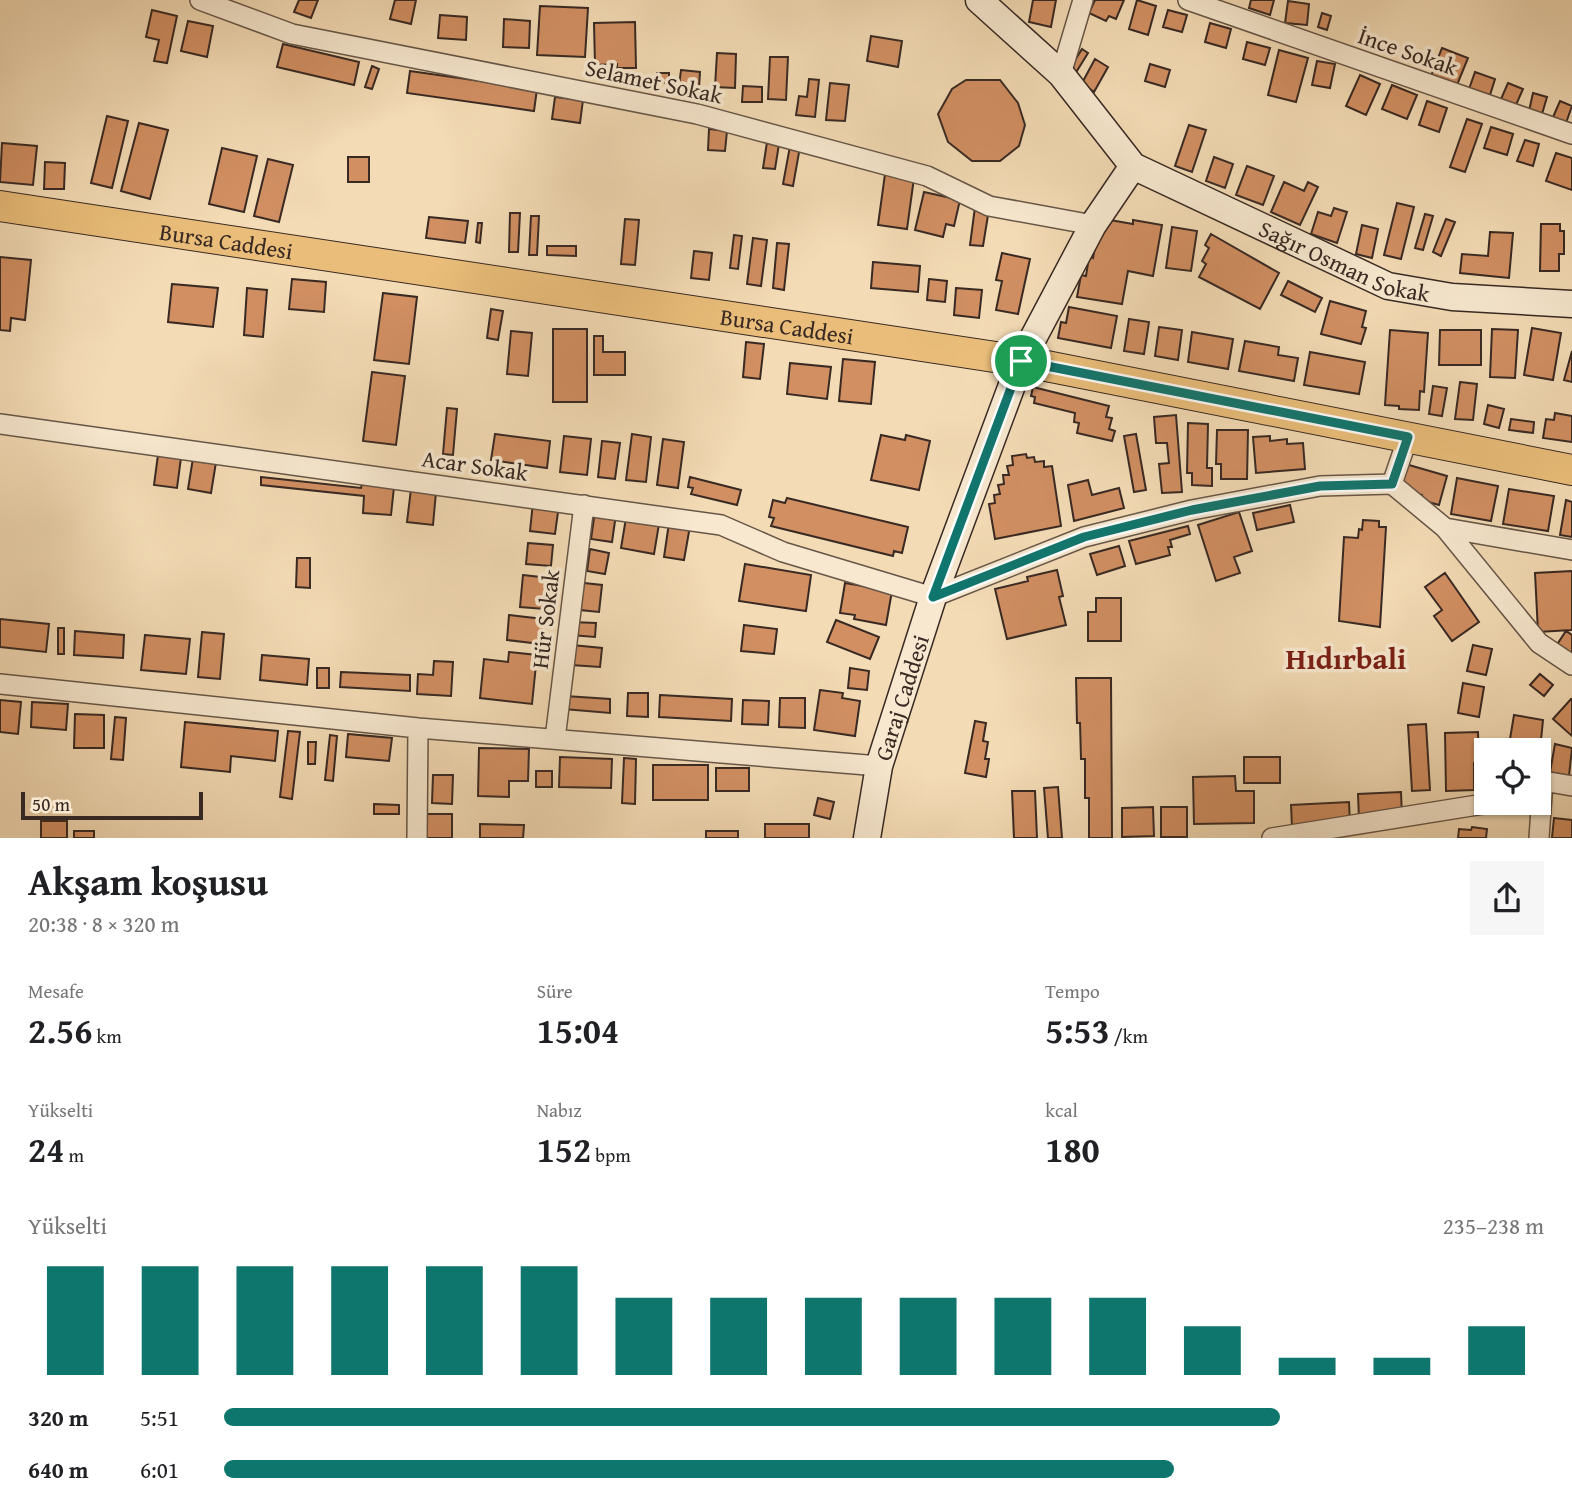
<!DOCTYPE html>
<html lang="tr">
<meta charset="utf-8">
<style>
:root{--surface:#fff;--page:#f6f6f6;--text:#202124;--muted:#757577;--accent:#0f766e}
body{margin:0;font-family:"Gentium Book Plus",serif;background:var(--page);color:var(--text);height:100vh;display:flex;flex-direction:column;font-size:26px;white-space:nowrap}
*{box-sizing:border-box;margin:0}
p{font-size:23px;color:var(--muted)}
.icon{flex:none;width:38px;height:38px;fill:none;stroke:currentColor;stroke-width:2;stroke-linecap:round;stroke-linejoin:round}
.map{position:relative;height:838px;overflow:hidden}
.sheet{display:flex;flex-direction:column;background:var(--surface);flex:1}
.sheet>*{flex:none}
.controls{position:absolute;left:1474px;top:738px;display:grid;gap:14px}
.controls a{display:grid;place-items:center;width:77px;height:77px;border-radius:0px;background:var(--surface);box-shadow:0 2px 5px #0004;font-size:35px}
.scale{position:absolute;left:21px;bottom:18px;width:182px;box-sizing:border-box;padding-left:7px;border:4px solid #382923;border-top:0;font-size:19px;line-height:24px;white-space:nowrap;color:#382923;-webkit-text-stroke:5px #f7e8cf;paint-order:stroke}
.pin{position:absolute;display:grid;place-items:center;width:60px;height:60px;color:#fff;margin:-30px;border:4px solid #fff;border-radius:50%;box-shadow:0 2px 7px #0007}
.round{display:grid;place-items:center;flex:none;width:74px;height:74px;border-radius:0px;background:var(--page)}
.overview{display:flex;align-items:center;justify-content:space-between;height:119px;padding:0 28px}
h1{font-size:38px;font-weight:800;line-height:52px}
.figures{display:grid;grid-template-columns:repeat(3,1fr);gap:10px;height:119px;padding:7px 28px}
.figures div{display:grid;align-content:center}
.figures b{font-size:35px;font-weight:800}
.figures small{font-size:19px;font-weight:400}
.figures p{font-size:19px}
.chart{height:196px;padding:14px 28px}
.chart p{display:flex;justify-content:space-between}
.chart svg{width:100%;height:126px;margin-top:7px;stroke:var(--accent);stroke-width:6}
ul{padding:0 28px;list-style:none;font-size:23px}
li{display:grid;grid-template-columns:112px 84px 1fr;align-items:center;height:52px}
li i{height:18px;border-radius:9px;background:var(--accent)}
.map>svg:first-child{display:block}
</style>
<div class="map">
<svg width="1572" height="838" viewBox="0 0 1572 838">
<rect width="100%" height="100%" fill="#f3dbb5"/>
<filter id="stains"><feTurbulence type="fractalNoise" baseFrequency=".00286" numOctaves="4"/><feColorMatrix values="0 0 0 0 .2 0 0 0 0 .09 0 0 0 0 .02 0 0 0 .5 -.17"/></filter>
<radialGradient id="worn" r=".72"><stop offset=".6" stop-color="#630" stop-opacity="0"/><stop offset="1" stop-color="#630" stop-opacity=".3"/></radialGradient>
<!-- building -->
<path fill="#d18f62" stroke="#382923" stroke-width="2" d="M299 0H318L311 18 294 12Z
M395 0H416L411 24 390 19Z
M1033 0H1056L1051 27 1029 22Z
M1095 0H1124L1116 19 1109 16 1106 21 1089 13Z
M1137 0 1156 6 1148 35 1129 29Z
M1251 0H1274L1270 15 1249 8Z
M1288 1 1309 4 1307 25 1285 23Z
M540 6 588 8 585 57 537 55Z
M152 10 177 16 167 63 154 61 159 40 146 37Z
M1168 10 1187 15 1182 32 1163 27Z
M1322 13 1331 16 1327 30 1318 27Z
M440 15 467 17 466 40 438 38Z
M504 19 530 21 529 48 503 47Z
M188 21 213 26 207 57 181 51Z
M635 22 636 68H617V64L595 65 594 23Z
M1210 23 1231 29 1226 48 1205 42Z
M871 36 902 41 898 67 867 61Z
M1247 42 1270 48 1265 65 1243 59Z
M283 44 359 62 354 85 277 67Z
M1442 48 1468 58 1457 85 1431 76Z
M1082 49 1088 53 1075 74 1069 70Z
M1279 50 1308 58 1296 102 1268 95Z
M717 53 736 54 735 88 715 87Z
M770 57H788L786 100 768 99Z
M1095 59 1108 67 1094 92 1082 83Z
M1317 61 1335 64 1330 88 1312 85Z
M1150 64 1170 70 1165 87 1145 81Z
M372 66 379 69 372 89 365 87Z
M681 70 700 72 699 88 679 86Z
M410 71 537 89 534 111 407 93Z
M1475 72 1495 79 1490 95 1469 89Z
M657 73H669V83H657Z
M1360 75 1380 84 1366 115 1346 106Z
M809 79 819 80 815 117 796 115 799 96 807 97Z
M966 80H1000L1018 103 1025 125 1019 146 1000 161H972L948 142 938 114 952 89Z
M830 83 849 85 845 121 826 120Z
M1508 83 1523 89 1516 105 1501 99Z
M1392 85 1417 95 1407 119 1382 109Z
M743 86 762 87V102H742Z
M1533 93 1547 97 1542 114 1529 111Z
M555 97 583 100 580 123 552 119Z
M1427 101 1447 108 1439 132 1419 125Z
M1560 101 1572 106 1566 123 1553 117Z
M107 116 128 121 112 188 91 183Z
M1467 119 1482 124 1465 172 1450 167Z
M139 123 168 130 150 199 121 191Z
M1189 125 1206 130 1192 172 1175 166Z
M1491 127 1513 134 1507 155 1484 148Z
M709 129 727 131 725 151 708 150Z
M1525 140 1539 144 1533 166 1517 161Z
M767 142 779 144 775 169 763 168Z
M2 143 37 146 33 185 0 182Z
M790 146 800 147 793 186 783 184Z
M222 148 257 156 244 212 209 204Z
M1556 153 1572 158V190L1546 181Z
M348 157H369V182H348Z
M1214 157 1233 164 1225 188 1206 181Z
M268 159 293 165 279 222 254 216Z
M45 162 65 163 64 189H44Z
M1247 166 1274 176 1263 205 1236 195Z
M885 174 914 178 907 229 878 225Z
M1284 182 1304 191 1308 182 1318 187 1300 225 1271 212Z
M924 192 960 200 954 226 946 224 943 237 915 230Z
M1397 203 1414 207 1401 259 1384 255Z
M975 207 989 209 983 246 970 245Z
M1334 208 1347 212 1337 243 1311 234 1318 212 1331 216Z
M510 213H520L518 252H509Z
M1425 214 1433 216 1423 250 1415 248Z
M531 216H539L537 255H529Z
M429 217 468 221 465 243 426 238Z
M625 219 639 220 635 265 621 264Z
M1104 219 1133 224V220L1162 225 1153 276 1128 271 1122 304 1077 297 1081 275 1086 276 1089 257 1093 258 1097 237Z
M1446 219 1455 222 1441 256 1433 252Z
M478 223H482L480 243 476 242Z
M1541 224H1560V231H1564V254H1559V271H1540Z
M1362 225 1378 229 1372 258 1356 254Z
M1172 227 1197 231 1191 271 1166 268Z
M1490 232 1513 233 1509 278 1460 273 1462 254 1488 256Z
M1211 234 1279 273 1260 309 1199 277 1206 264 1202 261 1209 248 1205 245Z
M734 235 742 236 738 269 730 268Z
M753 238 767 240 761 286 747 284Z
M777 243 789 244 784 290 773 288Z
M547 246H576V256L547 255Z
M694 251 712 253 709 280 691 278Z
M1002 253 1030 259 1018 314 996 310 1002 281 996 280Z
M0 257 31 260 25 320 11 318 10 331 0 330Z
M873 262 920 266 918 292 871 288Z
M292 279 326 282 324 312 289 309Z
M929 279 947 281 945 302 927 300Z
M1288 281 1322 298 1315 312 1281 295Z
M172 284 218 288 213 327 168 322Z
M247 288 267 290 263 337 244 335Z
M956 288 982 290 979 318 954 315Z
M383 293 417 297 409 364 374 360Z
M1330 301 1366 311 1362 327 1366 328 1361 344 1321 334Z
M1069 307 1117 316 1111 348 1058 338 1061 322 1066 323Z
M491 309 503 311 498 340 487 338Z
M1129 319 1149 322 1144 354 1124 351Z
M1159 327 1182 330 1178 360 1155 356Z
M1532 328 1561 333 1553 380 1524 375Z
M553 329H587V402H553Z
M1492 329 1518 330 1515 378 1490 377Z
M1390 330 1428 333 1424 392 1420 391 1419 410 1399 409V406L1385 405Z
M1440 330H1481V365H1439Z
M511 331 532 333 528 376 507 374Z
M1192 332 1233 339 1228 369 1188 362Z
M594 336H603V352H625V375H594Z
M1245 341 1279 347 1278 355 1298 358 1294 381 1239 371Z
M746 342 764 344 760 379 743 377Z
M1572 351V382L1564 380Z
M1310 352 1365 362 1359 394 1304 385Z
M843 359 875 362 871 404 839 401Z
M790 363 831 367 827 399 787 394Z
M372 372 405 376 396 445 363 441Z
M1460 382 1477 384 1473 420 1455 419Z
M1433 386 1447 388 1442 416 1429 414Z
M1033 387 1109 406 1106 417 1112 418 1109 429 1115 431 1112 441 1077 433 1079 423 1074 422 1075 413 1034 403 1035 397 1031 396Z
M1488 405 1504 409 1499 428 1484 424Z
M447 408 457 409 453 455 443 454Z
M1555 413 1572 416V442L1543 438 1546 419 1554 420Z
M1176 415 1182 492 1162 493 1159 464 1169 463 1167 443H1156L1154 417Z
M1511 419 1534 422 1533 433 1509 430Z
M1188 423 1208 424 1207 468H1212V486L1192 485V473H1187Z
M1217 430H1248L1247 479H1221V464H1216Z
M495 434 550 441 547 468 491 460Z
M632 434 651 437 646 482 626 480Z
M1136 434 1146 490 1134 492 1124 436Z
M881 435 905 440 906 435 930 441 919 490 871 480Z
M564 436 591 439 587 475 560 472Z
M1270 436V441L1287 439V444L1303 443 1305 469 1256 473 1253 437Z
M663 439 684 442 678 488 657 485Z
M602 441 620 443 615 479 598 477Z
M159 447 182 450 177 488 154 485Z
M194 452 217 456 211 493 188 489Z
M1026 454 1027 458 1034 457 1035 462 1044 461V467L1052 466 1061 526 995 539 989 504 995 503 994 495 1000 494 998 485 1004 484 1003 475H1009L1007 466 1013 465 1012 456Z
M1402 463 1447 476 1439 505 1421 500 1422 495 1399 489Z
M261 477 361 488 362 484 394 487 391 515 363 513 364 496 261 485Z
M690 477 741 490 737 505 691 494 693 488 688 487Z
M1457 478 1498 486 1491 521 1451 514Z
M1088 480 1092 495 1119 488 1124 508 1074 521 1068 485Z
M411 489 436 492 433 525 407 522Z
M1509 489 1554 496 1548 531 1503 524Z
M787 498 908 527 902 553 894 551 893 556 771 526 774 518 769 517 773 500 785 503Z
M1566 500 1572 502V537L1560 535Z
M533 502 559 505 555 534 530 531Z
M1290 505 1294 522 1257 530 1253 513Z
M595 511 616 514 612 542 591 539Z
M1239 512 1252 551 1234 557 1240 573 1216 581 1198 525Z
M626 518 659 524 654 554 621 548Z
M1363 520 1379 521V527H1386L1380 627 1339 621 1344 537 1358 538 1359 529 1362 530Z
M669 523 690 526 684 560 664 557Z
M1188 526 1190 534 1170 540 1172 547H1168L1170 555 1136 564 1129 541Z
M528 543 553 545 551 566 526 564Z
M1119 546 1125 566 1097 575 1090 554Z
M590 549 609 553 605 574 587 571Z
M297 558H310V588L296 587Z
M745 564 811 575 806 611 739 601Z
M1057 570 1063 596 1059 597 1066 625 1007 639 995 589 1028 581 1027 577Z
M1572 571V630L1538 632 1535 573Z
M1445 573 1479 622 1452 641 1434 616 1442 610 1425 587Z
M523 575 549 578 545 609 520 607Z
M584 583 602 585 599 612 580 610Z
M845 583 892 591 886 625 854 619 855 615 840 613Z
M1096 598H1121V641H1088V612H1096Z
M509 615 543 619 540 644 507 640Z
M0 619 49 624 46 652 0 647Z
M836 620 879 637 870 659 827 642Z
M571 622 596 623 595 637 571 635Z
M744 625 777 629 774 654 741 651Z
M58 628H64V654H58Z
M75 631 124 635 123 658 74 655Z
M1566 631 1572 635V661L1554 649Z
M202 632 224 634 220 679 198 677Z
M145 635 190 639 186 674 141 670Z
M572 645 602 648 600 667 571 665Z
M1473 645 1492 649 1486 675 1467 671Z
M509 652 537 655 532 704 480 698 484 659 508 662Z
M262 655 309 659 307 685 260 680Z
M434 661 453 662 451 696 417 694 418 674 433 675Z
M317 668H329V688H317Z
M850 668 869 671 867 690 848 688Z
M341 672 410 675V691L340 687Z
M1540 674 1553 685 1544 696 1530 685Z
M1076 678H1111L1112 838H1089V798H1085V759H1081L1080 723H1077Z
M1463 683 1484 687 1479 717 1458 713Z
M820 690 843 693 842 698 860 701 855 736 814 730Z
M628 693H648V717L627 716Z
M660 695 732 699 731 721 659 717Z
M565 696 610 699V713L564 709Z
M780 698H805V728L779 727Z
M1571 699H1572V736L1553 719Z
M0 700 21 702 18 734 0 732Z
M743 700 769 701 768 725 742 724Z
M32 702 68 704 66 730 31 727Z
M75 714 104 715V748H74Z
M1514 715 1543 720 1538 770V751H1508Z
M115 717 126 718 123 760 111 759Z
M975 721 986 723 983 741 988 742 985 759H989L986 777 965 773Z
M185 722 278 731 275 761 231 756 230 772 181 767Z
M1426 724 1430 790 1412 791 1408 725Z
M288 731 300 732 292 799 280 797Z
M1478 732 1479 763H1474V790L1446 791 1445 733Z
M348 734 392 738 389 761 346 757Z
M330 735 337 736 333 781 325 780Z
M308 742H316L315 764H308Z
M1555 744 1572 748 1569 776 1550 772Z
M479 748 529 749 528 781H509V797L478 796Z
M560 757 612 759 611 788 559 787Z
M1244 757H1280V783H1244Z
M624 758 636 759 635 804 622 803Z
M653 765H708V800H653Z
M716 768H749V791H716Z
M536 771H552V787H536Z
M433 775H453L452 804 432 803Z
M1235 776 1236 791H1254V823L1194 824 1193 777Z
M1058 787 1062 838H1048L1044 788Z
M1012 791H1035L1037 838H1014Z
M1401 792 1402 817 1359 820 1358 794Z
M818 798 834 802 830 819 814 815Z
M1349 802 1350 824 1292 827 1291 805Z
M374 804 399 805V814H374Z
M1153 807 1154 836 1122 837V808Z
M1161 807H1187V837H1161Z
M427 814H452V838H426Z
M1554 818 1572 820V838H1552Z
M41 821H67V838H41Z
M480 824 524 825 523 838H480Z
M765 824H809V838H765Z
M1472 827 1487 829 1486 838H1458L1459 829 1471 830Z
M74 831H94V838H74Z
M706 831H738V838H706Z"/>
<g fill="none" stroke-linecap="round" stroke-linejoin="round">
<defs>
<path id="street" d="M200 0 292 34 697 114 927 176 989 206 1093 225
M1188 0 1572 134
M1061 74 1083 0
M0 424 721 525 783 552 933 597 1084 537 1192 510 1320 486 1392 484 1445 528 1539 643 1572 665
M1392 484 1408 437
M1445 528 1572 550
M0 684 418 728 879 766
M555 739 584 505
M1538 783 1543 781 1572 786
M417 838 418 728
M1272 838 1490 803
M1539 838 1543 781"/>
<g id="secondary">
<path id="s1" d="M979 0 1061 74 1133 166 1388 286 1452 297 1572 304"/>
<path id="s2" d="M867 838 879 766 933 597 1021 361 1093 225 1133 166"/>
</g>
<g id="primary">
<path id="s3" d="M0 206 1021 361 1572 470"/>
</g>
</defs>
<!-- street casing -->
<use href="#street" stroke="#675648" stroke-width="22"/>
<!-- secondary casing -->
<use href="#secondary" stroke="#382923" stroke-width="29"/>
<!-- primary casing -->
<use href="#primary" stroke="#382923" stroke-width="32"/>
<!-- street -->
<use href="#street" stroke="#f7e8cf" stroke-width="19"/>
<!-- secondary -->
<use href="#secondary" stroke="#f7e8cf" stroke-width="26"/>
<!-- primary -->
<use href="#primary" stroke="#eabe7a" stroke-width="30"/>
</g>
<g fill="none" stroke-linecap="round" stroke-linejoin="round">
<defs>
<path id="route" d="M1021 361 1408 437 1392 484 1320 486 1192 510 1084 537 933 597Z"/>
</defs>
<!-- route casing -->
<use href="#route" stroke="#fff" stroke-width="14"/>
<!-- route -->
<use href="#route" stroke="#0f766e" stroke-width="9"/>
</g>
<g text-anchor="middle" dominant-baseline="central" stroke-width="7" stroke-linejoin="round" paint-order="stroke">
<!-- street labels -->
<g font-size="23" fill="#382923" stroke="#f7e8cf">
<text transform="translate(1408 51) rotate(19)">İnce Sokak</text>
<text transform="translate(654 81) rotate(12)">Selamet Sokak</text>
<text stroke="none"><textPath href="#s3" startOffset="229">Bursa Caddesi</textPath></text>
<text stroke="none"><textPath href="#s1" startOffset="460">Sağır Osman Sokak</textPath></text>
<text stroke="none"><textPath href="#s3" startOffset="796">Bursa Caddesi</textPath></text>
<text transform="translate(475 465) rotate(8)">Acar Sokak</text>
<text transform="translate(545 619) rotate(-83)">Hür Sokak</text>
<text stroke="none"><textPath href="#s2" startOffset="145">Garaj Caddesi</textPath></text>
</g>
<!-- district labels -->
<g font-size="30" font-weight="bold" fill="#7a1f14" stroke="#f7e8cf">
<text x="1346" y="658">Hıdırbali</text>
</g>
</g>
<rect width="100%" height="100%" filter="url(#stains)"/>
<rect width="100%" height="100%" fill="url(#worn)"/>
</svg>
<div class="controls">
<a><svg class="icon" aria-label="locate" viewBox="0 0 24 24"><circle cx="12" cy="12" r="6"/><path d="M12 2v4M12 18v4M2 12h4M18 12h4"/></svg></a>
</div>
<div class="scale">50 m</div>
<div class="pin" style="left:1021px;top:361px;background:#1e9e55"><svg class="icon" aria-label="arrive" viewBox="0 0 24 24"><path d="M6 21V4h12l-3 4 3 4H6"/></svg></div>
</div>
<section class="sheet">
<div class="overview"><div><h1>Akşam koşusu</h1><p>20:38 · 8 × 320 m</p></div><a class="round"><svg class="icon" aria-label="share" viewBox="0 0 24 24"><path d="M12 15V3M7 8l5-5 5 5M5 13v7h14v-7"/></svg></a></div>
<div class="figures">
<div><p>Mesafe</p><b>2.56<small> km</small></b></div>
<div><p>Süre</p><b>15:04</b></div>
<div><p>Tempo</p><b>5:53<small> /km</small></b></div>
</div>
<div class="figures">
<div><p>Yükselti</p><b>24<small> m</small></b></div>
<div><p>Nabız</p><b>152<small> bpm</small></b></div>
<div><p>kcal</p><b>180</b></div>
</div>
<div class="chart"><p><span>Yükselti</span>235–238 m</p>
<svg viewBox="0 0 160 44" preserveAspectRatio="none"><path d="M5 44V6M15 44V6M25 44V6M35 44V6M45 44V6M55 44V6M65 44V17M75 44V17M85 44V17M95 44V17M105 44V17M115 44V17M125 44V27M135 44V38M145 44V38M155 44V27"/></svg>
</div>
<ul>
<li><b>320 m</b>5:51<i style="width:80%"></i></li>
<li><b>640 m</b>6:01<i style="width:72%"></i></li>
</ul>
</section>
